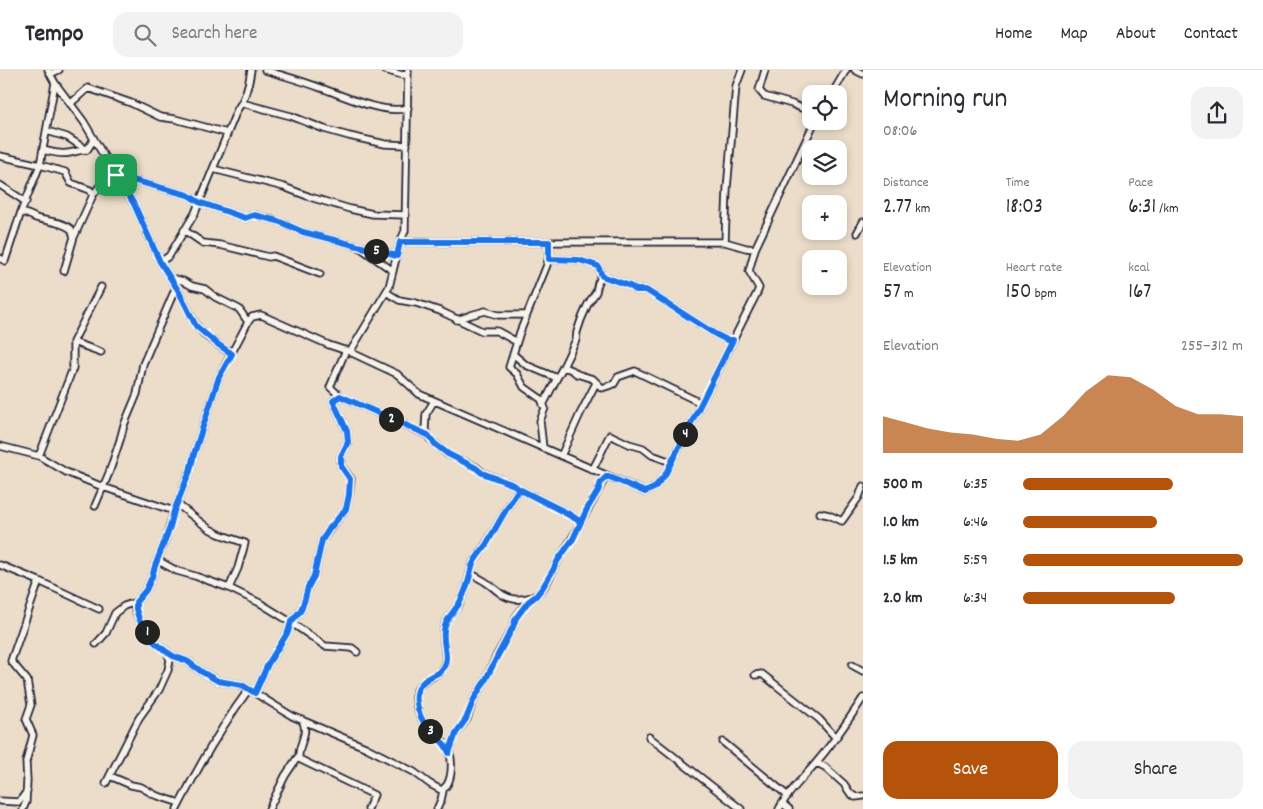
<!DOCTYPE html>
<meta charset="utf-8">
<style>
:root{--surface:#fff;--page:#f2f2f3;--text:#2b2b33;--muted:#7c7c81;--line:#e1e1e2;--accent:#b45309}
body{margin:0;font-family:Dekko,sans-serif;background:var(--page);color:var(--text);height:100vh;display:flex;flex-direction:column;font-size:19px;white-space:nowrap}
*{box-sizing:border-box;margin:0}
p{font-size:16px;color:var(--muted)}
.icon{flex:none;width:28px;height:28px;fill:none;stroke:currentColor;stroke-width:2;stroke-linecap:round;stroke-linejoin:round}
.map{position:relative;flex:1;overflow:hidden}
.details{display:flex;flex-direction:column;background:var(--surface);width:400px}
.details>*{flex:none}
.tools{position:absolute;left:802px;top:15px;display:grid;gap:10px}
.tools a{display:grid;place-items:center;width:45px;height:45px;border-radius:10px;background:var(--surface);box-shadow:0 2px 8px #0003;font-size:25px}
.pin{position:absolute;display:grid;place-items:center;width:42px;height:42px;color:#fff;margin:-21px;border-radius:10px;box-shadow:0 2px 8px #0006}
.km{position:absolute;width:25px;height:25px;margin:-12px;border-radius:50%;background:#222;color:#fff;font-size:14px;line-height:25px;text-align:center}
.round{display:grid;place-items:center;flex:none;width:52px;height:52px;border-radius:15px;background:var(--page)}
.headline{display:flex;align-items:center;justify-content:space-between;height:85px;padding:0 20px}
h1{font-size:28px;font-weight:600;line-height:38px}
.figures{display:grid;grid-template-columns:repeat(3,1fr);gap:8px;height:85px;padding:5px 20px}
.figures div{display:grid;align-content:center}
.figures b{font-size:21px;font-weight:600}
.figures small{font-size:14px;font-weight:400}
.figures p{font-size:14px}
.chart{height:140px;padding:10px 20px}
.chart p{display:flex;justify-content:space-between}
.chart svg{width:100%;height:90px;margin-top:5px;fill:var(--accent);opacity:.7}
.cta{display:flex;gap:10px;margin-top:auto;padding:10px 20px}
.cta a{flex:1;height:58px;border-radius:15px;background:var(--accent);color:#fff;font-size:20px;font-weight:600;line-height:58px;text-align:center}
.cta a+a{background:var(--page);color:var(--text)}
ul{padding:0 20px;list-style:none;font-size:16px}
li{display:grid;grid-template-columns:80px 60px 1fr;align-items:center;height:38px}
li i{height:12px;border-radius:6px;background:var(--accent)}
header{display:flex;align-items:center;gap:30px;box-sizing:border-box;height:70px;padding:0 25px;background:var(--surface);border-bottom:1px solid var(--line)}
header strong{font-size:24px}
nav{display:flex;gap:28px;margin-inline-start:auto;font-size:18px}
.search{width:350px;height:45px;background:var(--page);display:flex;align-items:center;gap:12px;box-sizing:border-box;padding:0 18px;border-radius:15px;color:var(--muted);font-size:19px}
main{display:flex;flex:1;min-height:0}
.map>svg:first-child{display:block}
</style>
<header>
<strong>Tempo</strong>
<div class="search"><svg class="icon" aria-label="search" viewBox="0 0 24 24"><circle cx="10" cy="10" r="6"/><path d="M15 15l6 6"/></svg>Search here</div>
<nav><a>Home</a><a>Map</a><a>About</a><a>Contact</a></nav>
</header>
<main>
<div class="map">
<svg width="863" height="739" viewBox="0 0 863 739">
<rect width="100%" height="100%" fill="#ebddc9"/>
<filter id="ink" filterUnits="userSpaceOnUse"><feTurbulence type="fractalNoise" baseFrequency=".02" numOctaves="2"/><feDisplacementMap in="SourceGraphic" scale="10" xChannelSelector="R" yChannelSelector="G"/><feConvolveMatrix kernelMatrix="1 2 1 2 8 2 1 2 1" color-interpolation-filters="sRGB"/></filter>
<g filter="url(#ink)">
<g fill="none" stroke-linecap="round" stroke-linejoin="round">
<defs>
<path id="minor" d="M48 0 55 13 84 52 118 110 134 134 160 192 178 220 196 255 205 265 231 284
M265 0C284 6 303 11 321 18 345 26 383 45 408 38
M385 0 402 5 408 4
M408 0 405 161 400 172H725L746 178 755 179
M765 0 759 20 764 26 792 34 811 42
M855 0 863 4
M50 4 59 0
M55 13 40 95 65 102 71 113 90 120 93 125
M832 24 846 0
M242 33 291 46 324 59 349 66 385 74 407 75
M70 34 88 18 131 33 160 47 175 49 227 63
M47 61 67 67 87 80 94 69
M43 80C52 82 60 85 69 83 75 82 79 80 85 80
M0 86 40 95 21 142 5 191 0 188
M213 99 284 117 310 127 350 139 373 144 406 145
M114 101 129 109 188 125 199 132 245 148 255 145 278 151 303 162 358 176 393 201
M0 115 26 132
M21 142C27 143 31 146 36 148 48 152 61 151 71 159L74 167 64 201
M184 160 203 173 220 175 269 187 273 186 320 204
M857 163 863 152
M74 167 93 125 99 117 115 105
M400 172 389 217 350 282 397 304 419 324 645 422 654 418 665 405 757 223 759 218 749 201 755 179 815 51
M725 172 727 119 736 16 742 0
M363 177 397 186
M549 189 579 190 598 196 602 206 630 216 636 220H646L715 264 727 270H733
M160 192 169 186 195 143 237 40C246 28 249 15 251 0
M171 208 183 211 192 216 205 219 215 227 239 239 248 252
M386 222 399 230 416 233 440 241 482 261H497L517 272
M457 250 471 245 485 241 498 245H527
M73 272 101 282
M346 280 330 317 340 326 427 365
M513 284 526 295 557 308 543 335
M563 297 576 270 577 262 581 250 588 234 596 222 598 213 602 206
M557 308 563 297 572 300 577 304 593 309 602 318 614 314 618 307 635 301 701 333
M434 331 426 344 425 360 430 369 447 384 476 397 483 403 514 415 519 419
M0 376 39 386 73 298V272L101 217
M543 378 540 351 545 338 541 329 524 317 517 304 509 297 520 262 547 195 549 186V172
M39 386 66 402 103 417 174 441 190 401 194 384 219 307 248 252 252 247 261 245 329 275 350 282
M561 386 580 344 596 313
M592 400C599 389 603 377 610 365L629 374 643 378 652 385 671 392
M95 436 109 403 120 370 124 355 137 324 143 294 176 217
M820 443 829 445 842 451 859 427 863 416
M157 490 177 501 195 506 229 518 238 498 245 473 219 464 208 458 177 434
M0 495 39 511 99 539
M470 503C476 507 482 509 487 513 496 519 503 528 514 529 520 530 531 528 536 525 548 516 552 500 559 489 567 476 575 465 581 452
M229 518 260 533 289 551 325 576 352 578 357 582
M136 532 135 539 139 549 145 561 153 571 173 586 187 591 202 602 218 611 242 615 292 646 365 677 414 702 430 714 443 721 441 730 437 739
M96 574 106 563 115 543 124 536 136 532 146 520 152 507 155 496 166 468 174 441
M852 595 863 601
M755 605 762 604 819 649 836 668
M255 623 268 594 288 562 291 552 301 540 305 529 308 517 314 506 322 470 330 459 346 439 349 425 351 409 341 396V386L348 372 347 361 333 331 340 326
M649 667 741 739
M723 672 788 726
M449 683 456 663 467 649 474 629 485 611 497 585 513 557 516 547 528 531 536 526
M299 689C297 675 310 664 302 650
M817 693 825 697 844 714 850 723 855 727 863 726
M110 706 131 715 141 717 155 725 180 733
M106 713 139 648 159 620 168 600 170 590 167 582
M442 721C443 719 445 717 447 715 453 705 453 684 446 675 443 670 436 667 432 663 422 653 415 638 416 625 417 609 439 608 444 596 449 585 440 570 445 555 448 546 455 541 460 533 464 524 468 514 470 504 471 501 471 497 473 493 477 487 482 481 486 474 497 456 507 437 519 419L569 444 581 452C586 441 592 434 597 423 602 415 600 414 607 406
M0 731 19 732 27 721
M782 733 789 739
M23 739 26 732 27 710 26 692 33 665 26 649 31 635 27 610 11 591 39 511
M177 739C198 697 221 657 249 619
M269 739 285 706 297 688 374 725 368 739
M779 739C788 722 803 708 815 694 833 673 848 651 863 628"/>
</defs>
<!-- minor casing -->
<use href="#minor" stroke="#22223b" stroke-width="9"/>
<!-- minor -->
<use href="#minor" stroke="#f7f3e8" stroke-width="5.5"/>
</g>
</g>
<g fill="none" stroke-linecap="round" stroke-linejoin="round" filter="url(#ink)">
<defs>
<path id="route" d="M116 105 134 134 160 192 178 220 196 256 216 273 232 284 219 307 194 384 190 401 174 441 170 457 155 496 152 507 146 520 136 532V539L139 549 145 561 153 571 167 582 173 586 187 591 202 602 218 611 242 615 255 623 268 594 288 562 291 552 301 540 305 529 308 517 314 506 322 470 330 458 346 439 349 425 350 409 341 396V386L348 372 347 361 333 331 340 326 428 365 435 374 448 384 476 398 482 403 514 415 519 419 569 444 581 452 573 469 558 490 552 502 543 517 536 526 528 532 516 548 513 557 498 585 485 611 474 629 466 649 456 663 449 683C444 670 438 670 430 661 423 653 418 643 417 633 415 620 420 612 432 606 438 603 441 602 444 597 450 585 440 570 445 556 448 546 457 539 461 530 465 522 468 513 470 505 471 501 471 497 473 494 476 487 482 481 486 475 497 456 507 437 519 419 540 430 561 440 581 452L587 439 598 421 601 412 607 406 645 422 654 418 665 405 733 270H727L715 264 646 220H636L630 216 602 206 598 196 579 190 549 189V172H400L397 186 303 162 278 151 254 145 245 148 199 132 188 125 129 109 113 101 116 105"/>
</defs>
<!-- route casing -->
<use href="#route" stroke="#fff" stroke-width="10"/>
<!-- route -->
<use href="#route" stroke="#1a73e8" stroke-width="6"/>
</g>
</svg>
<div class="tools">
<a><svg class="icon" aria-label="locate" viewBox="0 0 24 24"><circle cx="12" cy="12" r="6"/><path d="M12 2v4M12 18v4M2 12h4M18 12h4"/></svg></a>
<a><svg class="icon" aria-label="layers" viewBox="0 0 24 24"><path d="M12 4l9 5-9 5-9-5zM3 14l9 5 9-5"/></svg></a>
<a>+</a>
<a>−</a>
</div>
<div class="pin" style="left:116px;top:105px;background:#1e9e55"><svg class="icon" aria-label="arrive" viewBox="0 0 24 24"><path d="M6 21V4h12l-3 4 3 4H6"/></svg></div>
<b class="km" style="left:147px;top:562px">1</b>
<b class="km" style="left:391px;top:349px">2</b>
<b class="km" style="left:430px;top:661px">3</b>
<b class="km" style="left:685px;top:364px">4</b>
<b class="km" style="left:376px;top:181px">5</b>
</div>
<section class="details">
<div class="headline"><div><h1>Morning run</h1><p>08:06</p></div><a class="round"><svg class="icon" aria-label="share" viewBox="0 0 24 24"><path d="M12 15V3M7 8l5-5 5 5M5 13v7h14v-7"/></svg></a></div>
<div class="figures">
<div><p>Distance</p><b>2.77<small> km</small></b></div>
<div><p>Time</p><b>18:03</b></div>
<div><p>Pace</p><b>6:31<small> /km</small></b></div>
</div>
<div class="figures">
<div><p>Elevation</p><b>57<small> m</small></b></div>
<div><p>Heart rate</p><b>150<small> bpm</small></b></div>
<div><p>kcal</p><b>167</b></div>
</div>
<div class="chart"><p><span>Elevation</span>255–312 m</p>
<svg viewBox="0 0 160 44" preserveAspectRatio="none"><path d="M0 44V26L10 29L20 32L30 34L40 35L50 37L60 38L70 35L80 26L90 14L100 6L110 7L120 13L130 21L140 25L150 25L160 26V44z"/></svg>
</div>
<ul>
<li><b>500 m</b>6:35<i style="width:68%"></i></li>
<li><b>1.0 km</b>6:46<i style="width:61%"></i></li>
<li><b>1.5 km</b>5:59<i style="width:100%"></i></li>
<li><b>2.0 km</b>6:34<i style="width:69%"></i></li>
</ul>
<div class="cta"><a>Save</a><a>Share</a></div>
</section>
</main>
